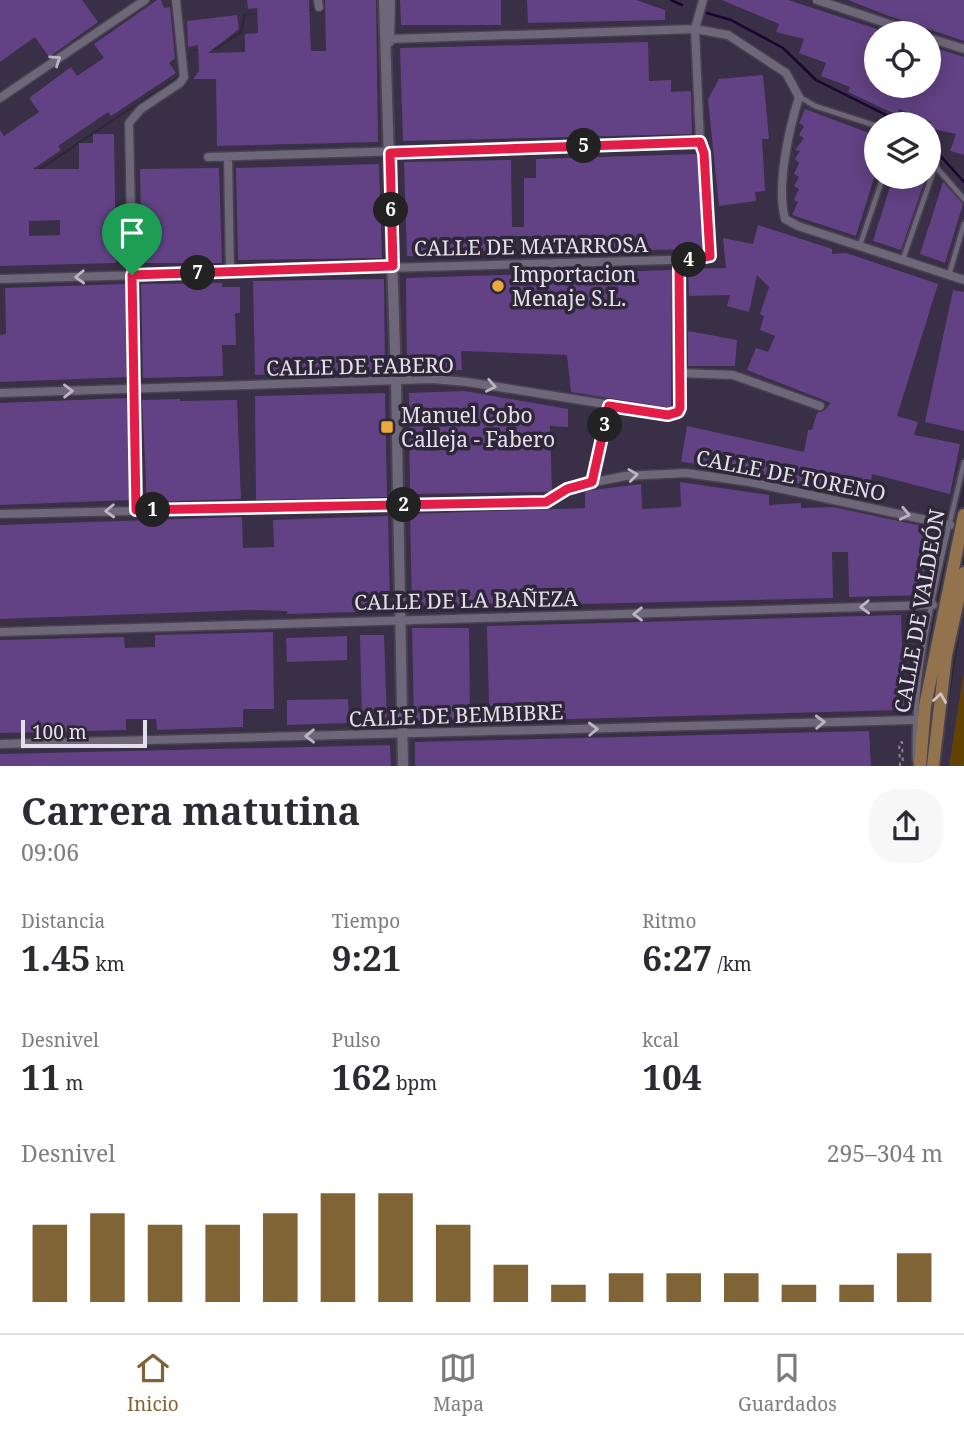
<!DOCTYPE html>
<html lang="es">
<meta charset="utf-8">
<style>
:root{--surface:#fff;--page:#f7f7f7;--text:#2b2b33;--muted:#7c7c81;--line:#e1e1e2;--accent:#816436}
body{margin:0;font-family:"Noto Serif",serif;background:var(--page);color:var(--text);height:100vh;display:flex;flex-direction:column;font-size:26px;white-space:nowrap}
*{box-sizing:border-box;margin:0}
p{font-size:23px;color:var(--muted)}
.icon{flex:none;width:38px;height:38px;fill:none;stroke:currentColor;stroke-width:2;stroke-linecap:round;stroke-linejoin:round}
.map{position:relative;height:766px;overflow:hidden}
.sheet{display:flex;flex-direction:column;background:var(--surface);flex:1}
.sheet>*{flex:none}
.fabs{position:absolute;left:864px;top:21px;display:grid;gap:14px}
.fabs a{display:grid;place-items:center;width:77px;height:77px;border-radius:50%;background:var(--surface);box-shadow:0 4px 18px #0003;font-size:35px}
.scale{position:absolute;left:21px;bottom:18px;width:126px;box-sizing:border-box;padding-left:7px;border:4px solid #e4e0eb;border-top:0;font-size:19px;line-height:24px;white-space:nowrap;color:#e4e0eb;-webkit-text-stroke:5px #2e2738;paint-order:stroke}
.pin{position:absolute;display:grid;place-items:center;width:60px;height:60px;color:#fff;margin:-72px -30px;border-radius:50% 50% 50% 0;rotate:-45deg;box-shadow:0 0 7px #0007}
.pin .icon{rotate:45deg}
.km{position:absolute;width:35px;height:35px;margin:-18px;border-radius:50%;background:#222;color:#fff;font-size:19px;line-height:35px;text-align:center}
.round{display:grid;place-items:center;flex:none;width:74px;height:74px;border-radius:28px;background:var(--page)}
.overview{display:flex;align-items:center;justify-content:space-between;height:119px;padding:0 21px}
h1{font-size:38px;font-weight:700;line-height:52px}
.figures{display:grid;grid-template-columns:repeat(3,1fr);gap:10px;height:119px;padding:7px 21px}
.figures div{display:grid;align-content:center}
.figures b{font-size:35px;font-weight:700}
.figures small{font-size:19px;font-weight:400}
.figures p{font-size:19px}
.chart{height:196px;padding:14px 21px}
.chart p{display:flex;justify-content:space-between}
.chart svg{width:100%;height:126px;margin-top:7px;stroke:var(--accent);stroke-width:6}
.dock{display:flex;justify-content:space-around;align-items:center;height:98px;border-top:2px solid var(--line);background:var(--surface);font-size:19px;color:var(--muted)}
.dock a{display:grid;justify-items:center;gap:4px}
.dock .current{color:var(--accent)}
.map>svg:first-child{display:block}
</style>
<div class="map">
<svg width="964" height="766" viewBox="0 0 964 766">
<rect width="100%" height="100%" fill="#2e2738"/>
<!-- built -->
<path fill="#392f46" fill-rule="evenodd" d="M0 0H321V8L244 14 240 31 218 47 193 50 178 76 0 194Z
M322 0H964V457L931 630 912 766H0V197L179 77 193 51 217 49 242 33 246 15 323 10ZM877 33H929V86H877ZM877 124H929V177H877Z
M964 612V766H939L961 625Z"/>
<!-- grass -->
<path fill="#624202" d="M964 670V766H949Z"/>
<g fill="none" stroke-linecap="round" stroke-linejoin="round">
<!-- stream -->
<path stroke="#1c0332" stroke-width="2.5" d="M671 0 682 5
M707 13 731 20 783 48 816 80 904 124
M929 143 964 182"/>
</g>
<!-- building -->
<path fill="#624285" fill-rule="evenodd" d="M0 0H82L98 22 49 57 35 37 0 62Z
M157 0H161L164 8 170 7 175 58 169 63 176 73 111 116 108 112 58 146 61 150 33 169H79V143H93V134H114L116 263 0 266V130L4 136 39 112 29 98 71 67 77 76 104 58 94 44ZM60 220V235L29 236V221Z
M247 0H309L311 51H326L325 0H376L378 142 217 146 216 79H193L199 71 198 45 188 47 187 21 237 15 239 29 208 53 245 52V34L258 33 257 8 248 9Z
M400 0H501V25H401Z
M527 0H636L665 10V20L528 23Z
M722 0H788L877 29V86H929V46L964 57V155L950 151 956 134 929 128 931 122 899 109 897 115 848 92 850 87 821 76 826 63 799 53 804 39 776 32 779 24Z
M848 0H964V41L889 16Z
M648 42 649 81 671 80V92L691 91 692 134 403 141 400 48Z
M763 75 769 139H762L765 191 755 192 756 201 719 206 708 99 719 79Z
M805 109 877 136V168L856 236 792 215 798 202 794 200 799 189 794 186 799 177 794 174 799 163 795 159 800 151 795 150 804 138 799 135 804 126 799 123Z
M697 154 703 249 532 252 531 236H512L513 254 407 256 404 162 511 160 512 227H524V178H536V159Z
M379 164 382 258 238 260 236 168Z
M219 168 222 263H142L140 169Z
M893 177H926L901 250 873 241Z
M943 182 963 204 945 263 920 254Z
M758 225 832 249V254L846 253 938 284 897 416 918 422 914 435 960 444 950 494 872 474 868 500 731 468 681 462 687 426 804 452 808 430H812L817 413 824 411 831 403 747 370 756 348 768 352 775 336 760 330 764 316 760 314 769 287 757 275 749 312 727 306 730 295 689 296 688 269 726 268 723 238 753 244Z
M672 270 671 408 571 392 567 355 461 351 462 370 407 372 406 278Z
M384 279 385 371 255 375 253 281Z
M222 283V287H240V313H235L236 345H222L223 376 143 378 141 284Z
M126 284 128 377 0 382V335L6 334 5 288Z
M953 290 964 292V431L925 422Z
M688 331 737 340 735 366H688Z
M464 391 568 409V427L550 426 552 492 410 494 409 393Z
M385 393 387 497 256 500 255 396Z
M128 398 130 500 0 505V403Z
M180 399V401L237 400 241 499 147 502 142 400Z
M680 482 769 495V505L801 503V508L833 507 922 526 925 595 849 597 848 552H832L833 598 412 608 410 514 585 508V491L641 484 642 509 681 507Z
M388 516 390 611 287 614V611L250 610 0 619V525L242 517 243 548 274 547 273 520Z
M901 615 904 706 900 710 536 720V704L489 706 487 626Z
M412 628H469L470 721H414Z
M273 632 274 709H243V727L157 730 156 719H126V730L0 733V640L124 637 125 648 155 647V635Z
M360 635H384L387 721H362Z
M347 636V660L287 662 286 638Z
M348 699 349 723 287 725V700Z
M869 731 871 766H415V742Z
M390 745 391 766H0V754Z"/>
<g fill="none" stroke-linecap="round" stroke-linejoin="round">
<defs>
<path id="service" d="M800 97 815 106 877 126
M929 159 964 199
M860 245 883 177
M903 259 936 164
M949 275 964 224
M915 761C912 662 942 559 964 462"/>
<path id="minor" d="M318 0 319 7
M817 0 916 33
M929 38 964 49
M390 39 695 29 728 35 786 73 799 97C789 129 776 186 785 219L798 226 964 280
M390 42 391 0
M0 98 145 0
M208 157 700 142
M228 157 230 272
M0 279 705 259 710 256 704 153 700 142 695 29 703 0
M680 373 733 375 820 406
M0 393 432 379 467 382 674 415 680 408 679 261
M592 482 609 406
M137 510 129 123 141 109 180 83 184 77 176 0
M0 514 546 502 580 485 625 476 686 473 750 482 950 525
M0 632 933 605
M0 744 914 720"/>
<path id="tertiary" d="M384 0 396 381 403 766"/>
<path id="primary" d="M920 766 925 706 964 515
M933 766 946 655 964 573"/>
</defs>
<!-- service casing -->
<use href="#service" stroke="#484250" stroke-width="8"/>
<!-- minor casing -->
<use href="#minor" stroke="#484250" stroke-width="11"/>
<!-- tertiary casing -->
<use href="#tertiary" stroke="#484250" stroke-width="14"/>
<!-- primary casing -->
<use href="#primary" stroke="#484250" stroke-width="16"/>
<!-- path -->
<path stroke="#888290" stroke-width="2" stroke-dasharray="3.5 5" stroke-linecap="butt" d="M900 766 899 742H902L903 766"/>
<!-- service -->
<use href="#service" stroke="#6e6679" stroke-width="4.5"/>
<!-- minor -->
<use href="#minor" stroke="#6e6679" stroke-width="8"/>
<!-- tertiary -->
<use href="#tertiary" stroke="#6e6679" stroke-width="10"/>
<!-- primary -->
<use href="#primary" stroke="#92734e" stroke-width="12"/>
</g>
<!-- one-way arrows -->
<defs><path id="oneway-chevron" d="M-2-3.5L2.5 0L-2 3.5" fill="none" stroke-width="1.6" stroke-linecap="round" stroke-linejoin="round" transform="scale(1.75)"/></defs>
<g stroke="#bbb5c3">
<use href="#oneway-chevron" transform="translate(56 60) rotate(-34)"/>
<use href="#oneway-chevron" transform="translate(80 277) rotate(178)"/>
<use href="#oneway-chevron" transform="translate(491 386) rotate(11)"/>
<use href="#oneway-chevron" transform="translate(68 391) rotate(-1)"/>
<use href="#oneway-chevron" transform="translate(633 475) rotate(-7)"/>
<use href="#oneway-chevron" transform="translate(110 511) rotate(178)"/>
<use href="#oneway-chevron" transform="translate(905 514) rotate(12)"/>
<use href="#oneway-chevron" transform="translate(865 607) rotate(178)"/>
<use href="#oneway-chevron" transform="translate(638 614) rotate(179)"/>
<use href="#oneway-chevron" transform="translate(820 722) rotate(-2)"/>
<use href="#oneway-chevron" transform="translate(593 729) rotate(-2)"/>
<use href="#oneway-chevron" transform="translate(310 736) rotate(179)"/>
</g>
<use stroke="#d0c5c4" href="#oneway-chevron" transform="translate(940 698) rotate(-81)"/>
<g fill="none" stroke-linecap="round" stroke-linejoin="round">
<defs>
<path id="route" d="M700 142 704 153 710 256 679 261 680 408 678 412 668 415 609 406 592 482 567 489 546 502 136 510 132 275 393 266 390 153Z"/>
</defs>
<!-- route casing -->
<use href="#route" stroke="#fff" stroke-width="14"/>
<!-- route -->
<use href="#route" stroke="#e11d48" stroke-width="9"/>
</g>
<!-- markers -->
<g fill="#ebaa39" stroke="#2e2738" stroke-width="2.5">
<circle cx="498" cy="286" r="7"/>
<rect x="380" y="420" width="14" height="14" rx="3.5"/>
</g>
<g text-anchor="middle" dominant-baseline="central" stroke-width="7" stroke-linejoin="round" paint-order="stroke">
<!-- street labels -->
<g font-size="21" fill="#e4e0eb" stroke="#2e2738">
<text transform="translate(531 246) rotate(-1)">CALLE DE MATARROSA</text>
<text transform="translate(360 366) rotate(-1)">CALLE DE FABERO</text>
<text transform="translate(791 475) rotate(11)">CALLE DE TORENO</text>
<text transform="translate(466 600) rotate(-1)">CALLE DE LA BAÑEZA</text>
<text transform="translate(919 611) rotate(-80)">CALLE DE VALDEÓN</text>
<text transform="translate(456 715) rotate(-2)">CALLE DE BEMBIBRE</text>
</g>
<!-- poi labels -->
<g font-size="21" fill="#e4e0eb" stroke="#2e2738" text-anchor="start">
<text x="512" y="274">Importacion<tspan x="512" dy="24">Menaje S.L.</tspan></text>
<text x="401" y="415">Manuel Cobo<tspan x="401" dy="24">Calleja - Fabero</tspan></text>
</g>
</g>
</svg>
<div class="fabs">
<a><svg class="icon" aria-label="locate" viewBox="0 0 24 24"><circle cx="12" cy="12" r="6"/><path d="M12 2v4M12 18v4M2 12h4M18 12h4"/></svg></a>
<a><svg class="icon" aria-label="layers" viewBox="0 0 24 24"><path d="M12 4l9 5-9 5-9-5zM3 14l9 5 9-5"/></svg></a>
</div>
<div class="scale">100 m</div>
<div class="pin" style="left:132px;top:275px;background:#1e9e55"><svg class="icon" aria-label="arrive" viewBox="0 0 24 24"><path d="M6 21V4h12l-3 4 3 4H6"/></svg></div>
<b class="km" style="left:153px;top:510px">1</b>
<b class="km" style="left:404px;top:505px">2</b>
<b class="km" style="left:605px;top:425px">3</b>
<b class="km" style="left:689px;top:260px">4</b>
<b class="km" style="left:584px;top:146px">5</b>
<b class="km" style="left:391px;top:210px">6</b>
<b class="km" style="left:198px;top:273px">7</b>
</div>
<section class="sheet">
<div class="overview"><div><h1>Carrera matutina</h1><p>09:06</p></div><a class="round"><svg class="icon" aria-label="share" viewBox="0 0 24 24"><path d="M12 15V3M7 8l5-5 5 5M5 13v7h14v-7"/></svg></a></div>
<div class="figures">
<div><p>Distancia</p><b>1.45<small> km</small></b></div>
<div><p>Tiempo</p><b>9:21</b></div>
<div><p>Ritmo</p><b>6:27<small> /km</small></b></div>
</div>
<div class="figures">
<div><p>Desnivel</p><b>11<small> m</small></b></div>
<div><p>Pulso</p><b>162<small> bpm</small></b></div>
<div><p>kcal</p><b>104</b></div>
</div>
<div class="chart"><p><span>Desnivel</span>295–304 m</p>
<svg viewBox="0 0 160 44" preserveAspectRatio="none"><path d="M5 44V17M15 44V13M25 44V17M35 44V17M45 44V13M55 44V6M65 44V6M75 44V17M85 44V31M95 44V38M105 44V34M115 44V34M125 44V34M135 44V38M145 44V38M155 44V27"/></svg>
</div>
</section>
<nav class="dock">
<a class="current"><svg class="icon" aria-label="home" viewBox="0 0 24 24"><path d="M3 11l9-7 9 7M6 9v11h12V9"/></svg>Inicio</a>
<a><svg class="icon" aria-label="map" viewBox="0 0 24 24"><path d="M3 6l6-2 6 2 6-2v14l-6 2-6-2-6 2zM9 4v14M15 6v14"/></svg>Mapa</a>
<a><svg class="icon" aria-label="saved" viewBox="0 0 24 24"><path d="M7 4h10v16l-5-4-5 4z"/></svg>Guardados</a>
</nav>
